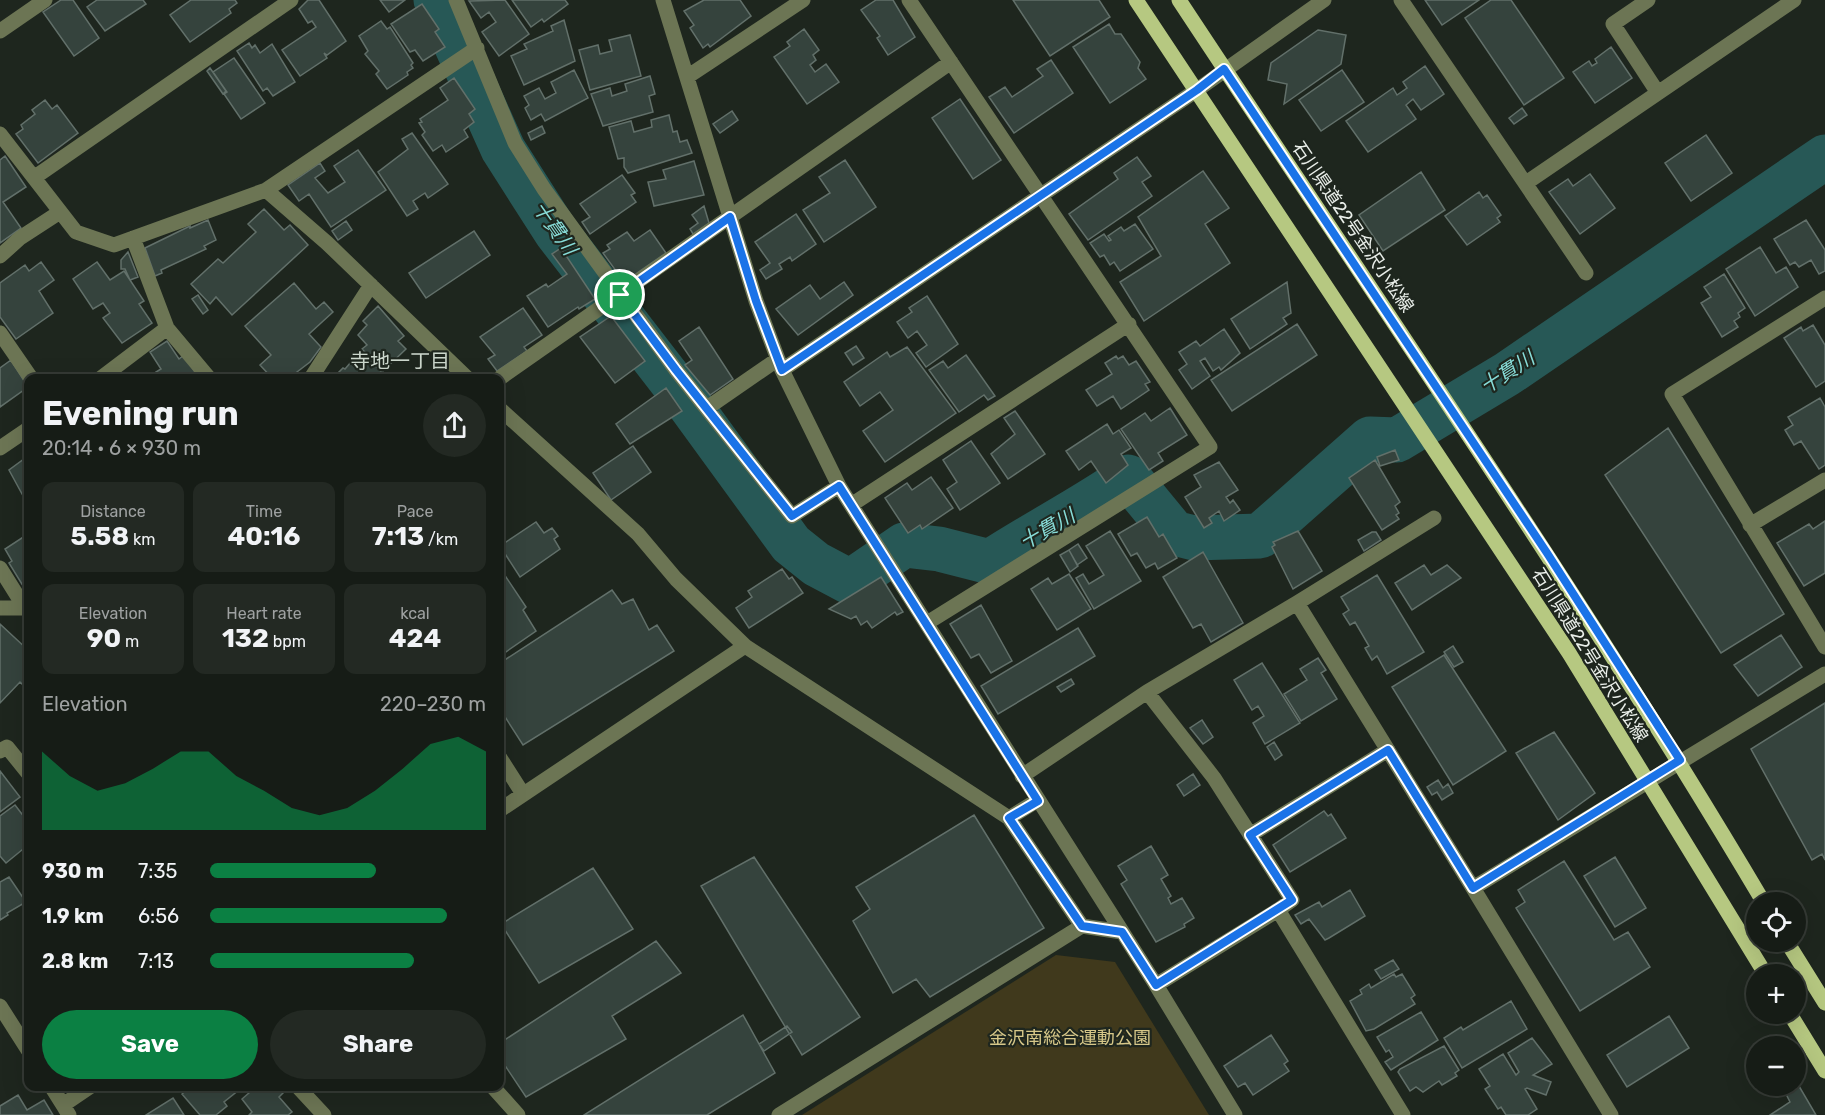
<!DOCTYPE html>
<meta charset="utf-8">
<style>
:root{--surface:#161c16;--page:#232923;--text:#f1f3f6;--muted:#9ea1a1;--line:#353a35;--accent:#0b8043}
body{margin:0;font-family:Rubik,"Noto Sans JP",sans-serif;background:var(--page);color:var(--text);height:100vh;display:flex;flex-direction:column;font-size:22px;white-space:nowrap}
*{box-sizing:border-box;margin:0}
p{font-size:20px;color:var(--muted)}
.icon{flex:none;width:33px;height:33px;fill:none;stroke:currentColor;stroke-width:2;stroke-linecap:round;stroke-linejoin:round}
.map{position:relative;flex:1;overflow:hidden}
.details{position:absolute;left:24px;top:374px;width:480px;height:717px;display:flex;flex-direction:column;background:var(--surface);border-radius:12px;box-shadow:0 6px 24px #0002,0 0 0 2px var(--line)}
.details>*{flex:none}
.fabs{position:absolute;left:1746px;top:892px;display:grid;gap:12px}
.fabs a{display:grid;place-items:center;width:60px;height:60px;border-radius:50%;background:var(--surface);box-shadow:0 6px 24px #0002,0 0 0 2px var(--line);font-size:30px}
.pin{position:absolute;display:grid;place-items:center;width:51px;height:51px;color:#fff;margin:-26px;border:3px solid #fff;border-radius:50%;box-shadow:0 2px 6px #0007}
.round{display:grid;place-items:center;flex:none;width:63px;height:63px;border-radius:32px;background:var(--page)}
.summary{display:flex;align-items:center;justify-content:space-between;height:102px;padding:0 18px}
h1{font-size:33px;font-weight:700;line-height:45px}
.stats{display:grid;grid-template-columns:repeat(3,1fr);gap:9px;height:102px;padding:6px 18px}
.stats div{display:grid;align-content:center;border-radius:12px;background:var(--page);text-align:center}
.stats b{font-size:26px;font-weight:700}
.stats small{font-size:16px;font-weight:400}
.stats p{font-size:16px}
.chart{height:168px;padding:12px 18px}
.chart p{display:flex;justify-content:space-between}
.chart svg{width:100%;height:108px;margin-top:6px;fill:var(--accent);opacity:.7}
.button{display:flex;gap:12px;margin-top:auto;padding:12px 18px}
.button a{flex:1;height:69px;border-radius:36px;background:var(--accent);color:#fff;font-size:24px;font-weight:700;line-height:69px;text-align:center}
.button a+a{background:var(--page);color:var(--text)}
ul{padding:0 18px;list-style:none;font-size:20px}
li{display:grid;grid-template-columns:96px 72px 1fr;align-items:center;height:45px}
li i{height:15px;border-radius:8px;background:var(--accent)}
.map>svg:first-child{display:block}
</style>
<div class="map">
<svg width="1825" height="1115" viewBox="0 0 1825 1115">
<rect width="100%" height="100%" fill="#1e261e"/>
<!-- green -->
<path fill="#40391c" d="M1056 955 1115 962 1209 1115H802Z"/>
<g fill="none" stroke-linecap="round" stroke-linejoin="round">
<!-- river -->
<path stroke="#275856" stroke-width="45" d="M436 0 503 149 556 232 689 404 791 544 816 564 850 582 904 545 939 549 990 562C1036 532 1084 508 1128 477L1174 533 1194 538 1260 536 1370 439 1397 440 1507 374 1825 157"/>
</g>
<!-- building -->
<path fill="#35433d" stroke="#62706a" stroke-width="1.5" d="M61 0H73L99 38 74 56 43 12Z
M97 0H143L146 4 105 31 87 7Z
M191 0H235L237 3 229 9 231 13 190 42 170 15Z
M308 0H319L346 41 327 55 324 53 327 58 300 76 282 50 316 27 312 21 308 23 299 9Z
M380 0H405L389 12Z
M505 0 529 34 499 56 482 32 496 22 489 12 481 18 469 1Z
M512 0H565L568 4 544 22 542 19 531 27Z
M704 0H740L751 16 710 47 708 44 703 48 690 28 694 25 684 11Z
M876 0H893L915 37 888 55 877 38 880 36 861 10Z
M1013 0H1099L1110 17 1050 56Z
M1425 0H1479L1442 25Z
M1491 0H1511L1564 78 1524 105 1465 18Z
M422 4 439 29 435 32 445 47 423 61 415 50 410 52 391 24Z
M564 20 575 61 524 85 511 56 527 49 524 44 553 31 551 26Z
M381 21 387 29 390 27 413 63 411 65 413 68 407 72 408 75 387 89 376 74 379 71 365 54 368 51 359 36Z
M1109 24 1115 34H1121L1140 62 1138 68 1146 79 1110 103 1073 47Z
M804 29 819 50 813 55 816 60 810 65 815 72 826 64 839 82 807 104 774 57 790 46 787 42Z
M1318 30 1346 35 1341 64 1284 104 1287 84 1268 80 1271 63Z
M630 35 641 76 590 90 579 50 598 45 600 54 612 51 609 40Z
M249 43 252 48 255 45 260 53 272 44 295 82 273 96 267 88 263 91 237 51Z
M1611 47 1632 78 1595 103 1573 72 1589 61 1592 66 1597 63 1595 59Z
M234 58 265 103 241 119 224 94 227 92 213 72Z
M1051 60 1073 93 1014 133 989 97 1005 87 1012 97 1043 76 1037 69Z
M1425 66 1444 94 1421 110 1413 99 1406 105 1416 119 1368 152 1346 121 1393 88 1397 95 1407 88 1403 82Z
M210 68 226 91 223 94 207 71Z
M574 70 588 98 545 121 541 114 531 120 525 108 529 105 524 96 539 88 545 99 556 93 551 82Z
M1342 70 1364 102 1321 131 1299 100Z
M650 76 655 94 649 96 653 112 603 126 591 94 610 88 612 96 627 91 625 84Z
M454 78 475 109 469 114 474 122 464 130 468 137 446 152 442 145 433 151 422 135 425 132 419 123 422 122 420 119 448 100 440 88Z
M960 99 1001 160 973 179 932 118Z
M45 100 52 109 57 105 78 133 38 163 16 134 23 129 21 125 35 114 32 110Z
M1522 108 1527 115 1514 124 1509 118Z
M732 111 738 120 720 133 713 124Z
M669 115 673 132 677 131 680 142 687 140 692 153 628 173 624 167V158L618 159 609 127 631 121 634 132 652 127 651 120Z
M542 126 545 133 531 140 528 133Z
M412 133 448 184 428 198 425 193 413 201 418 209 407 216 378 172 408 149 402 139Z
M1706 135 1732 173 1691 201 1665 163Z
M358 150 386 190 331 227 309 194 299 201 288 185 320 163 325 171 315 178 328 193 345 182 334 166Z
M5 156 26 187 3 202 21 228 0 243V160Z
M1137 157 1151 176 1142 182 1152 196 1088 240 1069 214 1118 179 1114 173Z
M1137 157 1151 176 1142 182 1152 196 1088 240 1069 214 1118 179 1114 173Z
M845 160 876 207 824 242 803 210 830 193 819 177Z
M845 160 876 207 824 242 803 210 830 193 819 177Z
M694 161 704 195 654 206 648 182 666 179 663 170Z
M1203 171 1229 208 1205 224 1230 263 1144 321 1120 282 1161 256 1138 217Z
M1421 172 1445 210 1383 251 1359 215Z
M1590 174 1615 208 1580 234 1549 192 1568 179 1573 186Z
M622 175 635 193 631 195 636 202 590 234 582 222 590 217 580 204Z
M1479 192 1483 198 1487 195 1501 215 1497 218 1500 222 1467 245 1445 216Z
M704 206 709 223 693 234 690 229 698 223 692 215Z
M264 209 284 230 290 225 308 245 232 315 216 297 210 304 191 284 218 259 223 263 256 232 248 224Z
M796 214 816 244 792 261 790 257 779 264 782 269 766 279 760 270 770 263 755 242Z
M208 220 216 240 204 246 206 249 161 270 162 273 155 276 145 248 190 226V228Z
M1806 220 1825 250V271L1819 274 1811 260 1799 267 1795 262 1790 265 1774 239Z
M346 221 352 230 338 240 332 231Z
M1135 224 1153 249 1120 271 1114 262 1110 265 1104 255 1100 257 1090 243 1104 234 1109 241 1111 240 1108 236 1121 227 1124 231Z
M650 230 666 253 624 282 603 253 610 249 607 245 627 232 634 241Z
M474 231 490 255 426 298 409 273Z
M1760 247 1776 273 1786 267 1798 287 1755 316 1726 269Z
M561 248 595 299 579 309 578 307 548 327 527 296 546 284 548 287 567 274 552 254Z
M128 252 138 277 130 280 125 269H121V260Z
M41 262 54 280 39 291 53 313 16 339 0 317V283L25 265 29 271Z
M41 262 54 280 39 291 53 313 16 339 0 317V283L25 265 29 271Z
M97 262 110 280 124 271 144 301 139 304 152 323 122 343 103 318 110 313 103 303 93 309 73 279Z
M1724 274 1745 308 1738 313 1740 317 1734 321 1738 327 1722 337 1701 303 1711 297 1704 287Z
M844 282 853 295 798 335 776 309 810 285 820 299Z
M1287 282 1291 313 1283 318 1287 324 1250 349 1231 319Z
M294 283 316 309 324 302 333 312 309 334 321 347 310 362 289 378H272L260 365 271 355 245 326Z
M198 295 208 310 203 314 192 299Z
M927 296 958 344 926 367 916 353 927 345 917 331 908 338 897 322 912 312 909 308Z
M378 306 404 336 398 341 406 349 383 371 362 349 367 345 358 335 367 325 363 321Z
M523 308 542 335 524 347 527 351 497 371 488 359 495 355 480 337Z
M611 316 645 361 615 383 580 337Z
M1297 324 1317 355 1232 411 1211 380Z
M1813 325 1825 345V381L1816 387 1784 338 1801 327 1803 331Z
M699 327 733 379 710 395 685 365 692 360 679 341Z
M1224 329 1240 353 1221 370 1219 367 1213 371 1205 358 1200 361 1210 376 1192 389 1179 370 1187 364 1179 352 1196 341 1200 346Z
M167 341 179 359 184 355 199 378H160L156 372 161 369 150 352Z
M856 346 864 358 853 365 845 353Z
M907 347 956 413 885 462 863 431 893 410 880 392 860 406 844 382 887 352 890 357Z
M357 355 365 363 369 359 387 378H333L343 368 345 369Z
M966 355 995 396 988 400 984 395 959 412 929 370 943 361 948 368Z
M1116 356 1118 359 1123 356 1129 365 1136 361 1150 382 1145 384 1149 390 1121 409 1113 396 1097 406 1086 390 1112 374 1105 363Z
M11 360 28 387 0 407V368Z
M666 388 682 411 630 444 616 424Z
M1820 398 1825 407V465L1819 469 1801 441 1794 445 1785 430 1793 425 1788 417Z
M1170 408 1187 435 1158 453 1163 461 1149 470 1121 429 1145 413 1151 421Z
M1015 411 1045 454 1008 479 991 454 1015 434 1004 418Z
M1107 424 1113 434 1119 430 1131 448 1121 454 1128 465 1106 483 1091 461 1079 470 1066 451Z
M1668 428 1784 614 1721 653 1605 475Z
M971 441 1000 483 960 510 947 489 957 482 943 460Z
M633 446 651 472 611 500 593 473Z
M1395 450 1399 460 1380 466 1377 457Z
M28 456V505L9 470Z
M1375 460 1400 502 1395 506 1399 513 1396 515 1399 519 1382 530 1349 478Z
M1219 462 1238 490 1226 497 1230 503 1233 500 1240 510 1224 521 1219 511 1209 518 1212 523 1204 528 1185 497 1201 487 1194 475Z
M931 477 953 508 922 529 920 525 908 533 885 498 907 483 912 490Z
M1147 517 1159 537 1163 534 1177 558 1158 569 1155 563 1146 568 1137 553 1131 556 1118 534Z
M1825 521V573L1804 586 1777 543 1809 524 1813 529Z
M536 522 544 533 552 528 558 536 554 539 560 549 520 577 500 546Z
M1110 531 1141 581 1094 609 1076 578 1083 574 1089 584 1104 575 1086 546Z
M1298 531 1322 571 1293 589 1272 547 1275 545 1273 542Z
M1372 532H1376L1381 540 1364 551 1358 540Z
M28 534V594L9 563 12 561 5 549Z
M1078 544 1087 558 1077 565 1069 550Z
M1069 550 1078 566 1070 572 1060 555Z
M1203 552 1243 623 1211 642 1201 624 1193 628 1163 577Z
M1424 565 1431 575 1447 565 1461 578 1412 610 1395 583Z
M500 568 526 607 523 610 536 631 500 656Z
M782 569 789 579 792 577 803 593 749 628 736 608 752 597 748 591Z
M1069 574 1091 609 1057 630 1031 589 1048 578 1052 584Z
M1377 575 1424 652 1387 674 1377 656 1372 660 1365 648 1369 646 1355 622 1350 625 1343 614 1349 610 1341 597Z
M881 577 903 612 897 615 895 612 872 628 867 621 861 625 856 616 851 619 829 609Z
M612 590 622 604 633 599 649 630 657 625 674 651 523 745 500 709V663Z
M981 605 1012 661 991 673 979 654 971 658 950 624Z
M0 624 28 650V690L20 682 0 703Z
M1078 628 1095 656 998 714 981 686Z
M1781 635 1802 667 1758 696 1734 665Z
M1453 646 1463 662 1454 667 1444 652Z
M1444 655 1506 751 1453 785 1392 687Z
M1318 658 1326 670 1321 673 1337 699 1301 721 1284 694 1307 680 1300 669Z
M1262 663 1300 723 1265 744 1253 723 1264 716 1258 706 1252 710 1234 680Z
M1071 679 1074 684 1061 692 1057 687Z
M1825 703V860L1822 854 1812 860 1751 749Z
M1202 720 1213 737 1203 744 1190 728Z
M1554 732 1595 793 1558 820 1516 753Z
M1274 742 1282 755 1275 760 1267 747Z
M0 771 20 797 0 812Z
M1193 774 1200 785 1184 796 1177 785Z
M1438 780 1443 788 1448 784 1453 793 1442 800 1437 792 1432 795 1427 787Z
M15 805 28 822 26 824 28 827V845L6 863 0 856V816Z
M1324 811 1328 816 1331 814 1346 838 1290 872 1273 845Z
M974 815 1044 928 930 997 916 979 893 993 853 921 870 909 856 887Z
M1151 846 1168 875 1161 879 1171 896 1168 898 1171 904 1182 898 1194 918 1184 924 1185 927 1156 942 1121 884 1127 880 1118 866Z
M754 857 860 1017 802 1055 701 886Z
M1615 857 1646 908 1615 927 1584 876Z
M1564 861 1614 940 1628 932 1650 967 1580 1011 1516 908 1525 902 1518 890Z
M593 868 633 929 539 983 501 924Z
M9 877 26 902 7 913 8 915 0 920V882Z
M1350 890 1365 916 1329 938 1325 940 1309 919 1301 924 1295 915 1319 902 1322 907Z
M656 941 681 973 612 1016 626 1039 526 1097 500 1058V1043Z
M1393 960 1399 969 1381 979 1375 970Z
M1394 974 1396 977 1402 974 1415 995 1411 998 1415 1004 1374 1029 1366 1031 1350 1001 1362 994 1360 990 1369 984 1371 988Z
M1511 1001 1527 1029 1462 1068 1444 1038 1461 1027 1463 1030Z
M1421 1012 1438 1040 1391 1070 1385 1062 1393 1057 1389 1050 1386 1052 1377 1037Z
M743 1015 775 1073 707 1115H584Z
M1669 1016 1689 1048 1627 1087 1607 1055Z
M787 1026 792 1032 764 1051 759 1044Z
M1271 1035 1288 1061 1284 1064 1289 1071 1253 1095 1245 1083 1238 1087 1224 1066Z
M1532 1038 1552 1064 1533 1075 1551 1082 1546 1095 1527 1088 1525 1089 1537 1109 1528 1115H1506L1501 1107 1498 1109 1485 1089 1490 1086 1479 1069 1503 1054 1516 1075 1519 1072 1508 1053Z
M1444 1046 1459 1070 1455 1073 1457 1076 1442 1085 1439 1081 1423 1092 1416 1087 1410 1091 1398 1072 1400 1069Z
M1796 1081 1816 1115H1770L1790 1102 1782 1086H1796Z
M192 1086H244L224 1102 227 1106 216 1115H200L182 1094Z
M257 1086H280L285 1091 279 1097 292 1112 288 1115H249L252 1112 242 1099Z
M18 1095 27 1110 44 1100 53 1115H0V1106Z
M173 1098 184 1115H146Z"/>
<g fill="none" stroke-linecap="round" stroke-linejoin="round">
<!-- minor -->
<path stroke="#6c7554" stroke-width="15" d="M456 0 515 143 544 189 676 370 792 516 839 486
M663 0 756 301 782 370 839 486 1156 985 1235 1115
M909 0 1210 447 927 623
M1401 0 1586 273
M1648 0 1613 24 1658 93
M0 31 45 0
M687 77 803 0
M0 134 76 232 114 245 266 190 477 48
M35 177 291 0
M1526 183 1794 0
M266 190 327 243 467 378
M0 256 20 238 60 212
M1825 298 1672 394 1825 647
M167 328 209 378
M0 333 31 378
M782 370 1197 90 1324 0
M101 378 167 328 133 238
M311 378 371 285
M500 378 951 62
M707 408 778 359
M500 409 638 534 676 579 745 646 1009 818 1082 926
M0 448 28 429
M851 505 1129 324
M1750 525 1825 480
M0 568 25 608
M1297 603 1473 888
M0 608H28
M1147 692 1214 778 1292 900 1278 910 1403 1115
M0 751 7 747 28 773
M500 758 523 794
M1022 776 1147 692 1297 603 1434 518
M500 810 745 646
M1009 818 1038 800
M1250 835 1388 750
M1156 985 1278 910
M0 1006 28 1050
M51 1086 63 1105
M297 1086 324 1115
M492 1086 518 1115
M69 1115 63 1105 91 1086
M779 1115 1082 926 1122 932
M1611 1115 1473 888 1825 674"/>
<!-- major -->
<path stroke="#b6c881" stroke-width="15" d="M1136 0 1569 653 1766 975
M1179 0C1376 299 1581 594 1764 903
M1787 942 1825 1003
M1790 1014 1825 1071"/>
</g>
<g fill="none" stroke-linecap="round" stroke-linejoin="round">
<defs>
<path id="route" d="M1224 69 1547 553 1680 760 1473 888 1388 750 1250 835 1292 900 1156 985 1122 932 1082 926 1009 818 1038 801 839 486 792 516 676 370 620 295 730 217 756 301 782 370 1197 90Z"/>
</defs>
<!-- route casing -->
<use href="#route" stroke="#fff" stroke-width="12"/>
<!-- route -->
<use href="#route" stroke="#1a73e8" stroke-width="8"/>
</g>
<g text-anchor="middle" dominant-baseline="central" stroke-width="4.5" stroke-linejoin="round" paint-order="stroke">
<!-- street labels -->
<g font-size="18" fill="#eaefea" stroke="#1e261e">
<text transform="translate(1353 227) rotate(56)">石川県道22号金沢小松線</text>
<text transform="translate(1590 655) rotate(58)">石川県道22号金沢小松線</text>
</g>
<!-- park labels -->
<g font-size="18" fill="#d7c889" stroke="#1e261e">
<text x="1070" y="1038">金沢南総合運動公園</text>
</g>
<!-- water labels -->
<g font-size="20" font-style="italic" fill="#87dcd8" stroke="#1e261e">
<text transform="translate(555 228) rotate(55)">十貫川</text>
<text transform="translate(1507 372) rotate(-33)">十貫川</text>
<text transform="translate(1047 529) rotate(-30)">十貫川</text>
</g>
<!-- neighbourhood labels -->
<g font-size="20" fill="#ccd7cc" stroke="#1e261e">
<text x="400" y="361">寺地一丁目</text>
</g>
</g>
</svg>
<div class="fabs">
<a><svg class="icon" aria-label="locate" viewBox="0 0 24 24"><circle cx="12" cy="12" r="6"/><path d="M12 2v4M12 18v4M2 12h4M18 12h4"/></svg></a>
<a>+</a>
<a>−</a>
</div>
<div class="pin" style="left:620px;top:295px;background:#1e9e55"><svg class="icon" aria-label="arrive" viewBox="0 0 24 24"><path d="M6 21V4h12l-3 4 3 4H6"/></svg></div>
<section class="details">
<div class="summary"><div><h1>Evening run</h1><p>20:14 · 6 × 930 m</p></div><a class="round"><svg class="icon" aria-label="share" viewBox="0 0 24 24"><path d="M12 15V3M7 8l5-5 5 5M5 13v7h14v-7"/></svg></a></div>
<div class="stats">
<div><p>Distance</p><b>5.58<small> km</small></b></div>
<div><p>Time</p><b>40:16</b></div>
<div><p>Pace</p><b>7:13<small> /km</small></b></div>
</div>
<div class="stats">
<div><p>Elevation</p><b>90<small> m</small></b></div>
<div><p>Heart rate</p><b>132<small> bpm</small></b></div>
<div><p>kcal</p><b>424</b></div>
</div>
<div class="chart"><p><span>Elevation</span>220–230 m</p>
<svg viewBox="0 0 160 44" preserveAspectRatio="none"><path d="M0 44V12L10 22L20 28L30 25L40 19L50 12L60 12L70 22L80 28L90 35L100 38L110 35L120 28L130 19L140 9L150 6L160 12V44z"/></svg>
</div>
<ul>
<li><b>930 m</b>7:35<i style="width:60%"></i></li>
<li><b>1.9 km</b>6:56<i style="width:86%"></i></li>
<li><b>2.8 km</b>7:13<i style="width:74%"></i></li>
</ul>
<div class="button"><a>Save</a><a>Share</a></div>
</section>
</div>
